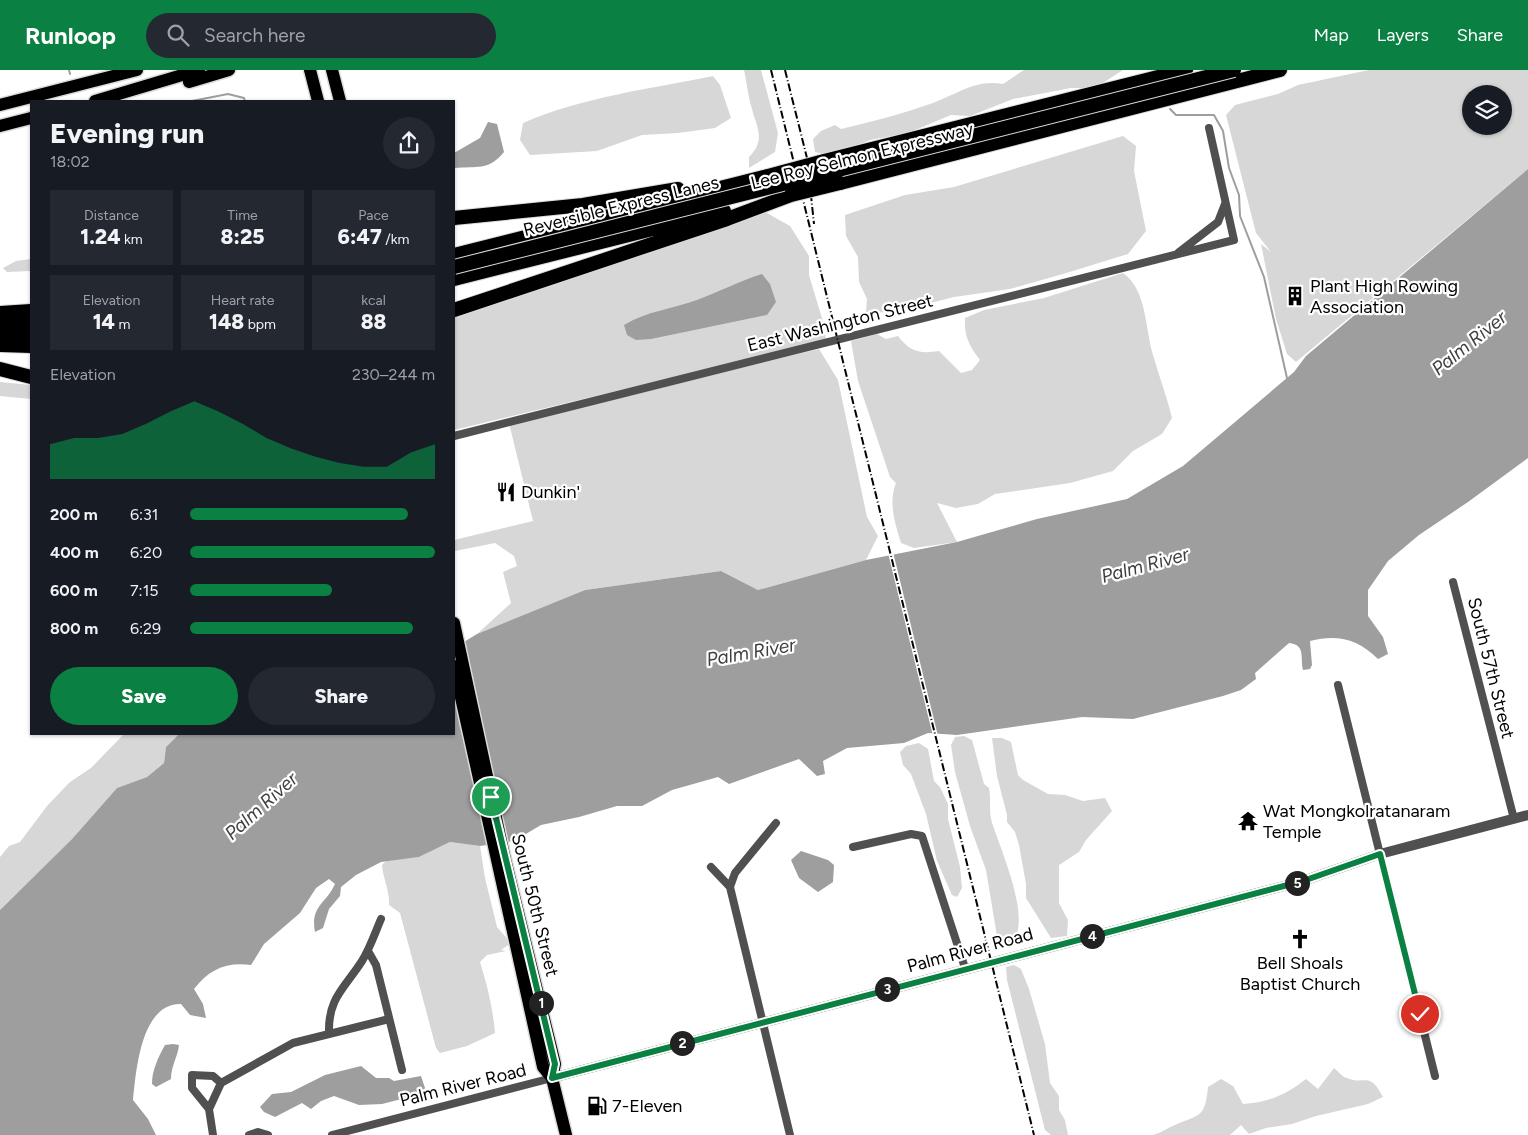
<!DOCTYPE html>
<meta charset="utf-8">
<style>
:root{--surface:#171b24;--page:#242831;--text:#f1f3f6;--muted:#9ea1a6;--accent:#0b8043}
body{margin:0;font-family:Figtree,sans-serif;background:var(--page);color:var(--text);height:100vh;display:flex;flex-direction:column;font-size:19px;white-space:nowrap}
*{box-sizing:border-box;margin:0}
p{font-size:16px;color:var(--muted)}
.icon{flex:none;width:28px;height:28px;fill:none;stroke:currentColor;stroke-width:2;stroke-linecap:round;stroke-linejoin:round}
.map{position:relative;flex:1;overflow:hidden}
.details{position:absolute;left:30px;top:30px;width:425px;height:635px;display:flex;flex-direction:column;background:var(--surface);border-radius:0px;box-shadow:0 1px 4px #0004}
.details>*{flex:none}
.tools{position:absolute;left:1462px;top:15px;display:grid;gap:10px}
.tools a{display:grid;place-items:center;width:50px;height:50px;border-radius:50%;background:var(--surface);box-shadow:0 1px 4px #0004;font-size:25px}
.pin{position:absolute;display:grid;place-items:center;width:42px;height:42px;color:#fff;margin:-21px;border:2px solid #fff;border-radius:50%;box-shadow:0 1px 5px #0007}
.km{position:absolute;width:25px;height:25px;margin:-12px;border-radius:50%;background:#222;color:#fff;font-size:14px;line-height:25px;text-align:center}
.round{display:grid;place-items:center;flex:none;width:52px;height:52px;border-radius:26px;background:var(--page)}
.headline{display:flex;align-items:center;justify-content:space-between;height:85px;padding:0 20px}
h1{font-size:28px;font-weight:800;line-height:38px}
.figures{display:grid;grid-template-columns:repeat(3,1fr);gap:8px;height:85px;padding:5px 20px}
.figures div{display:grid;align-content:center;border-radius:0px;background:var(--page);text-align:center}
.figures b{font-size:21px;font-weight:800}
.figures small{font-size:14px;font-weight:400}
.figures p{font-size:14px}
.chart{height:140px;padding:10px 20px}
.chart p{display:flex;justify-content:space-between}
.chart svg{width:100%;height:90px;margin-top:5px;fill:var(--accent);opacity:.7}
.button{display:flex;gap:10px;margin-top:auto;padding:10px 20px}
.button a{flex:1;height:58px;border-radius:30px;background:var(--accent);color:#fff;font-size:20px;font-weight:800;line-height:58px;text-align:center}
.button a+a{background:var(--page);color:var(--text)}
ul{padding:0 20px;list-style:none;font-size:16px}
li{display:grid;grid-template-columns:80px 60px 1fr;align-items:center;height:38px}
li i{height:12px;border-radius:6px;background:var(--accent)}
header{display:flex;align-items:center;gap:30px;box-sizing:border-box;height:70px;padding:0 25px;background:var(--accent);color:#fff}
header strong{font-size:24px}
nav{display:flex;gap:28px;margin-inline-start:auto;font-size:18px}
.search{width:350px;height:45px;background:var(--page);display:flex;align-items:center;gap:12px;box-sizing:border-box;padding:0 18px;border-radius:28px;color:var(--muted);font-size:19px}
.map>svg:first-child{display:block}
</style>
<header>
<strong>Runloop</strong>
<div class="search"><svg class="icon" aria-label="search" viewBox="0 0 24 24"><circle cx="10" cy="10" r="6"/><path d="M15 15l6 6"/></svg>Search here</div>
<nav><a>Map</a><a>Layers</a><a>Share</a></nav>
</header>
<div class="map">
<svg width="1528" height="1065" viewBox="0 0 1528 1065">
<rect width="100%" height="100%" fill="#fff"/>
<!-- green -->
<path fill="#d7d7d7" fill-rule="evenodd" d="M744 0H761L778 63 775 82 749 98V87C766 70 757 58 752 39 748 27 747 13 744 0Z
M1024 0H1123L1095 18H1071L1013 29 970 46 951 45 908 63 870 70 853 77 824 84 815 82 813 69 821 61 835 55 841 59C871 52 901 44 930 34 957 25 974 9 1003 14Z
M1369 0H1528V99L1296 292 1287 284 1276 249 1261 174 1271 182 1256 163 1226 45 1235 35 1278 24 1298 15ZM1471 24H1504V56H1471Z
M713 6 720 15 731 48 715 58 678 63 642 65 597 81 530 85 520 70 523 53C583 27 649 19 713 6Z
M1123 66 1136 76 1134 101 1146 161 1128 184 1063 204 1010 219 954 227 906 239 877 243 866 242 867 229 859 212 858 187 846 166 845 145 905 125 954 117Z
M760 139 790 156 809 186V205L824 255 826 271 454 360V245Z
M31 189V201L7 202 3 198 16 191Z
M1123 203C1147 220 1145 258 1153 285 1159 306 1167 327 1172 348L1162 364 1133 381 1113 401 1070 413 995 424 978 434 956 438 937 433 957 472 914 478 901 473C895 453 888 433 896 413L890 407 858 311 851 271 877 264 886 269 898 266C910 282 920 284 939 281L961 303 972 300 980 290C969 276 964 266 965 248L984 240 1044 228Z
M819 279 838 310 867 447 878 466 866 490 758 520 721 501 585 520 477 564 511 533 503 502 517 496 514 486 495 473 455 481 454 470 533 451 509 353Z
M0 312 31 315V329L0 326Z
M124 664H179L166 677 164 693 147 707 117 718 72 769 0 840V787L9 776 20 772 47 736 70 712 91 698Z
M964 666 972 670 984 714 989 718C991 728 989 739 991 749 997 773 1042 866 1003 878L998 872 986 800 970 756 955 702 951 675 955 667Z
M992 668H1002L1011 672 1018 705 1023 710 1048 724 1065 725 1083 731 1105 728 1112 741 1086 770 1079 782 1059 795V833L1068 850 1067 866 1051 868 1026 828V814L1019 775 1015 762 1007 752V745L997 706Z
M919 673 928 679 934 711 940 717 948 734V749L960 797 962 818 957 827 952 825 937 791 926 744 911 704 903 695 900 682 906 676Z
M450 772 480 776 485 808 497 857 511 873 501 880 506 881 487 885 480 892C487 914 493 939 495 963L467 976 440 983 436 978 400 843 389 835C390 821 383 809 382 795L386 791 419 787Z
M1014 895 1021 899 1029 919 1045 974 1050 1013 1059 1026V1040L1065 1050 1068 1065H1051L1045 1060 1007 910 1006 897Z
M1334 998C1338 1001 1342 1007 1347 1008 1365 1016 1369 1000 1383 1027L1368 1034 1316 1046 1292 1054 1266 1058 1249 1064 1241 1055 1230 1065H1153C1161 1063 1167 1058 1175 1055 1199 1044 1205 1049 1208 1017L1221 1009 1233 1016 1243 1034C1268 1033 1287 1024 1306 1009L1318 1019Z"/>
<!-- water -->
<path fill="#9e9e9e" d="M488 52 497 54 504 82C489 101 476 96 454 98V83L480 68Z
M1528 99V388L1468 432 1419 465 1388 491 1368 520V546L1383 567 1388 584 1378 589C1358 569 1337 564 1310 571L1312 595 1310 599 1303 600C1300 587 1306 575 1289 573L1255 603 1256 609 1241 620 1223 626 1133 649 1082 647 957 665 928 663 904 673 847 678 823 691 825 704 817 706 799 689 729 714 718 707 672 720 642 736H617L579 747 541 755 514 771 480 776 450 772 419 787 381 792 356 805 341 817 340 826 329 839 323 858 315 862C310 836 326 834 335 814L329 809 316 818 300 843 264 874 251 895C226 892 210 899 194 919L203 934 206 948 190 945 181 934C141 933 136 1001 133 1030L148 1049 156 1065H0V840L72 769 117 718 147 707 164 693 166 677 179 664H454V578L477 564 585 520 721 501 758 520 866 490 957 472 1037 449 1127 429 1183 396 1294 302 1306 286Z
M762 204 770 214 776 232 767 245 651 269 636 270 627 265 624 255C647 241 672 239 697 230 719 222 739 211 762 204Z
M801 781 828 790 834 795 833 812 818 822 799 808 791 790Z
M173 974 179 975C178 986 171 996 171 1009L156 1017 152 1014C152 1000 158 988 165 975Z
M361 996 376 1008H389L394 1011 421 1006 425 1018 421 1024 382 1034 359 1035 334 1026 321 1031 311 1039 302 1033 275 1047 264 1042 260 1037 272 1024 291 1022 325 1005Z"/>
<!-- pier -->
<path fill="#fff" d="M893 482 938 666H933L888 483Z"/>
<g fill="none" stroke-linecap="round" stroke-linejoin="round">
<!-- stream -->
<path stroke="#9e9e9e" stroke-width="2" d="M69 0 70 4
M192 31 228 24 244 28 245 31
M1170 39 1176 45H1214L1223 61 1229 98 1239 125 1240 146 1264 207 1287 308"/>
<defs>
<path id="primary" d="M310 0 318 31
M332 0 340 31
M189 12 229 0
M95 31 199 0
M0 35 137 0
M0 56 31 48
M454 553 504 785 555 994 552 1008 566 1065
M454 596 543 997 552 1008"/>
<path id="motorway" d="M824 91 1186 0
M840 113 1280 0
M454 148 583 135 678 119
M454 185 768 106
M454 209 724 141
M454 240 727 149 791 125
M0 243 31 241
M0 252 31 253
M0 264 31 265
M0 275 31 276
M0 299 31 307"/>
</defs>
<!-- primary casing -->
<use href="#primary" stroke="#dbdbdb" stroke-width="15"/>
<!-- motorway casing -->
<use href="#motorway" stroke="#dbdbdb" stroke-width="16"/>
<!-- minor -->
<path stroke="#505050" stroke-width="8" d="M1178 183 1218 152 1225 134
M454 366 1234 170 1209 58
M1453 512 1514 749
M1338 615 1435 1006
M776 753 735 803 730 817 790 1065
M853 777 911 764 922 766 965 898
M711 797 730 817
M368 881 376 895 402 1000
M329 963C328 928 344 919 362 891 370 878 375 863 381 849
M209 1039 192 1018V1005L213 1006 221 1013
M213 1065 209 1039 221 1013 293 973 389 949
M249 1065 258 1062 268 1065
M332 1065 552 1008"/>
<!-- tertiary -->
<path stroke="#505050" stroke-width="10" d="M552 1008 1303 811 1380 784 1528 745"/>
<!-- primary -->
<use href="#primary" stroke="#000" stroke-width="12"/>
<!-- motorway -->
<use href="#motorway" stroke="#000" stroke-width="14"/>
<!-- rail -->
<path stroke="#000" stroke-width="2" stroke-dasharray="8 2.5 1 2.5" stroke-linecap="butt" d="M771 0 1034 1065
M785 0 807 88 814 154"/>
<defs>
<path id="motorway-bridge" d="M768 106 824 91
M791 125 840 113
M454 197 1234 0"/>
</defs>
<!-- motorway-bridge casing -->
<use href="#motorway-bridge" stroke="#dbdbdb" stroke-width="16" stroke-linecap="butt"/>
<!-- motorway-bridge -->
<use href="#motorway-bridge" stroke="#000" stroke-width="14"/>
</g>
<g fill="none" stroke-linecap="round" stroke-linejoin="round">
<defs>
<path id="route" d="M491 727 555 994 552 1008 1303 811 1380 784 1420 944"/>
</defs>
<!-- route casing -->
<use href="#route" stroke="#fff" stroke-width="10"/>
<!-- route -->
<use href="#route" stroke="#0b8043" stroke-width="6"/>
</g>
<!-- icons -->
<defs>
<symbol id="building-bare" viewBox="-9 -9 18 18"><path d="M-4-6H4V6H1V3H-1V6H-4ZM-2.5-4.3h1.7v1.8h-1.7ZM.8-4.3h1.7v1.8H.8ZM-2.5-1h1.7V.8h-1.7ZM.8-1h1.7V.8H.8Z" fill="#000" stroke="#fff" stroke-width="2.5" paint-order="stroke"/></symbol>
<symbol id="restaurant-bare" viewBox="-9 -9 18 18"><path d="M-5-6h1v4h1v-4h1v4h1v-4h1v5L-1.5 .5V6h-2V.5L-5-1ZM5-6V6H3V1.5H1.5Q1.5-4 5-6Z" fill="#000" stroke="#fff" stroke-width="2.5" paint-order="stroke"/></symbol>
<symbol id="temple-bare" viewBox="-9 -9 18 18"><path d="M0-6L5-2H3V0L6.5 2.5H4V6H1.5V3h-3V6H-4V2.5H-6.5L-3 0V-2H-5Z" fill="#000" stroke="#fff" stroke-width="2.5" paint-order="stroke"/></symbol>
<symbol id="church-bare" viewBox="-9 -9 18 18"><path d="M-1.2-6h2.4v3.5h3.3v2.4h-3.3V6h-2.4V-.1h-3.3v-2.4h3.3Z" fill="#000" stroke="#fff" stroke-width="2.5" paint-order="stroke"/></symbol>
<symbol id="fuel-bare" viewBox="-9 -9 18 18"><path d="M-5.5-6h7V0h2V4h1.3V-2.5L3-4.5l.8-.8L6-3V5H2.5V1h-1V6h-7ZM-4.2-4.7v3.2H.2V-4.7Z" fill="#000" stroke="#fff" stroke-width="2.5" paint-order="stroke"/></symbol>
</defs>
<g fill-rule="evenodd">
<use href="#building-bare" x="1281" y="212" width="28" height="28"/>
<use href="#restaurant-bare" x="492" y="408" width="28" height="28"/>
<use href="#temple-bare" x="1234" y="737" width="28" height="28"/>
<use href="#church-bare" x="1286" y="855" width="28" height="28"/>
<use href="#fuel-bare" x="583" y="1022" width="28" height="28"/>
</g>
<g text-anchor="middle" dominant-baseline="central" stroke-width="4.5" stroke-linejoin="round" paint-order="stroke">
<!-- street labels -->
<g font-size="18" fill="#000" stroke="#fff">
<text transform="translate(862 86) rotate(-14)">Lee Roy Selmon Expressway</text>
<text transform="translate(621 136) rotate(-14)">Reversible Express Lanes</text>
<text transform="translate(840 253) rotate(-14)">East Washington Street</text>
<text transform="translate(1491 598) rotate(76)">South 57th Street</text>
<text transform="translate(535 835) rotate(76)">South 50th Street</text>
<text transform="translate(970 880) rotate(-15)">Palm River Road</text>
<text transform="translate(463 1015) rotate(-14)">Palm River Road</text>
</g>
<!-- poi labels -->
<g font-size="18" fill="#000" stroke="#fff" text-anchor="start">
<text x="1310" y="216">Plant High Rowing<tspan x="1310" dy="21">Association</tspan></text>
<text x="521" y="422">Dunkin'</text>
<text x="1263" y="741">Wat Mongkolratanaram<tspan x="1263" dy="21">Temple</tspan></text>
<text x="1300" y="893" text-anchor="middle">Bell Shoals<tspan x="1300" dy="21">Baptist Church</tspan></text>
<text x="612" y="1036">7-Eleven</text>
</g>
<!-- water labels -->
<g font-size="19" font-style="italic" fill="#3f3f3f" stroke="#fff">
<text transform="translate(1469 273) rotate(-39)">Palm River</text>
<text transform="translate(1145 495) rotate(-15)">Palm River</text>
<text transform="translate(751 582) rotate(-10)">Palm River</text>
<text transform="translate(261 736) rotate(-42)">Palm River</text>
</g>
</g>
</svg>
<div class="tools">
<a><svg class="icon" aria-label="layers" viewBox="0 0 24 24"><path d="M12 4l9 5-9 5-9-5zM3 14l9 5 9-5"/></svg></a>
</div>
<div class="pin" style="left:491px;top:727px;background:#1e9e55"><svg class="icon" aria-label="arrive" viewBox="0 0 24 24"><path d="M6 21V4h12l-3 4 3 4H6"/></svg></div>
<div class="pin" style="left:1420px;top:944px;background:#d93025"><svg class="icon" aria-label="check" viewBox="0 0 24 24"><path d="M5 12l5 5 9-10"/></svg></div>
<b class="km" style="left:541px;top:933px">1</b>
<b class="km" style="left:682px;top:973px">2</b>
<b class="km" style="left:887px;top:919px">3</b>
<b class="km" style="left:1092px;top:866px">4</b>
<b class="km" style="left:1297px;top:813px">5</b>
<section class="details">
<div class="headline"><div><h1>Evening run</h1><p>18:02</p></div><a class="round"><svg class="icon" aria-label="share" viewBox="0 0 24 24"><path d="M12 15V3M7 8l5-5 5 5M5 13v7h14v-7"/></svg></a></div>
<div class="figures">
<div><p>Distance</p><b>1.24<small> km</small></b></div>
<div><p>Time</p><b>8:25</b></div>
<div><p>Pace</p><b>6:47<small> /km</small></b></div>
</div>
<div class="figures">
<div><p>Elevation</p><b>14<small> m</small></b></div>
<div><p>Heart rate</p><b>148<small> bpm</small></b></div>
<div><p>kcal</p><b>88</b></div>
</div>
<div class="chart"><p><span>Elevation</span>230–244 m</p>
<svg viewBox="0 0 160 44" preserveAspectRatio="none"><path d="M0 44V27L10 24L20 24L30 22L40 17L50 11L60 6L70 11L80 17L90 24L100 29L110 33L120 36L130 38L140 38L150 31L160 27V44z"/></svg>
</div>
<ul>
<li><b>200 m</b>6:31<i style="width:89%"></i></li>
<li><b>400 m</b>6:20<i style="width:100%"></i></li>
<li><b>600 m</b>7:15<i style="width:58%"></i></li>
<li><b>800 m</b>6:29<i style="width:91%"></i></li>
</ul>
<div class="button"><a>Save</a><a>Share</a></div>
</section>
</div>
